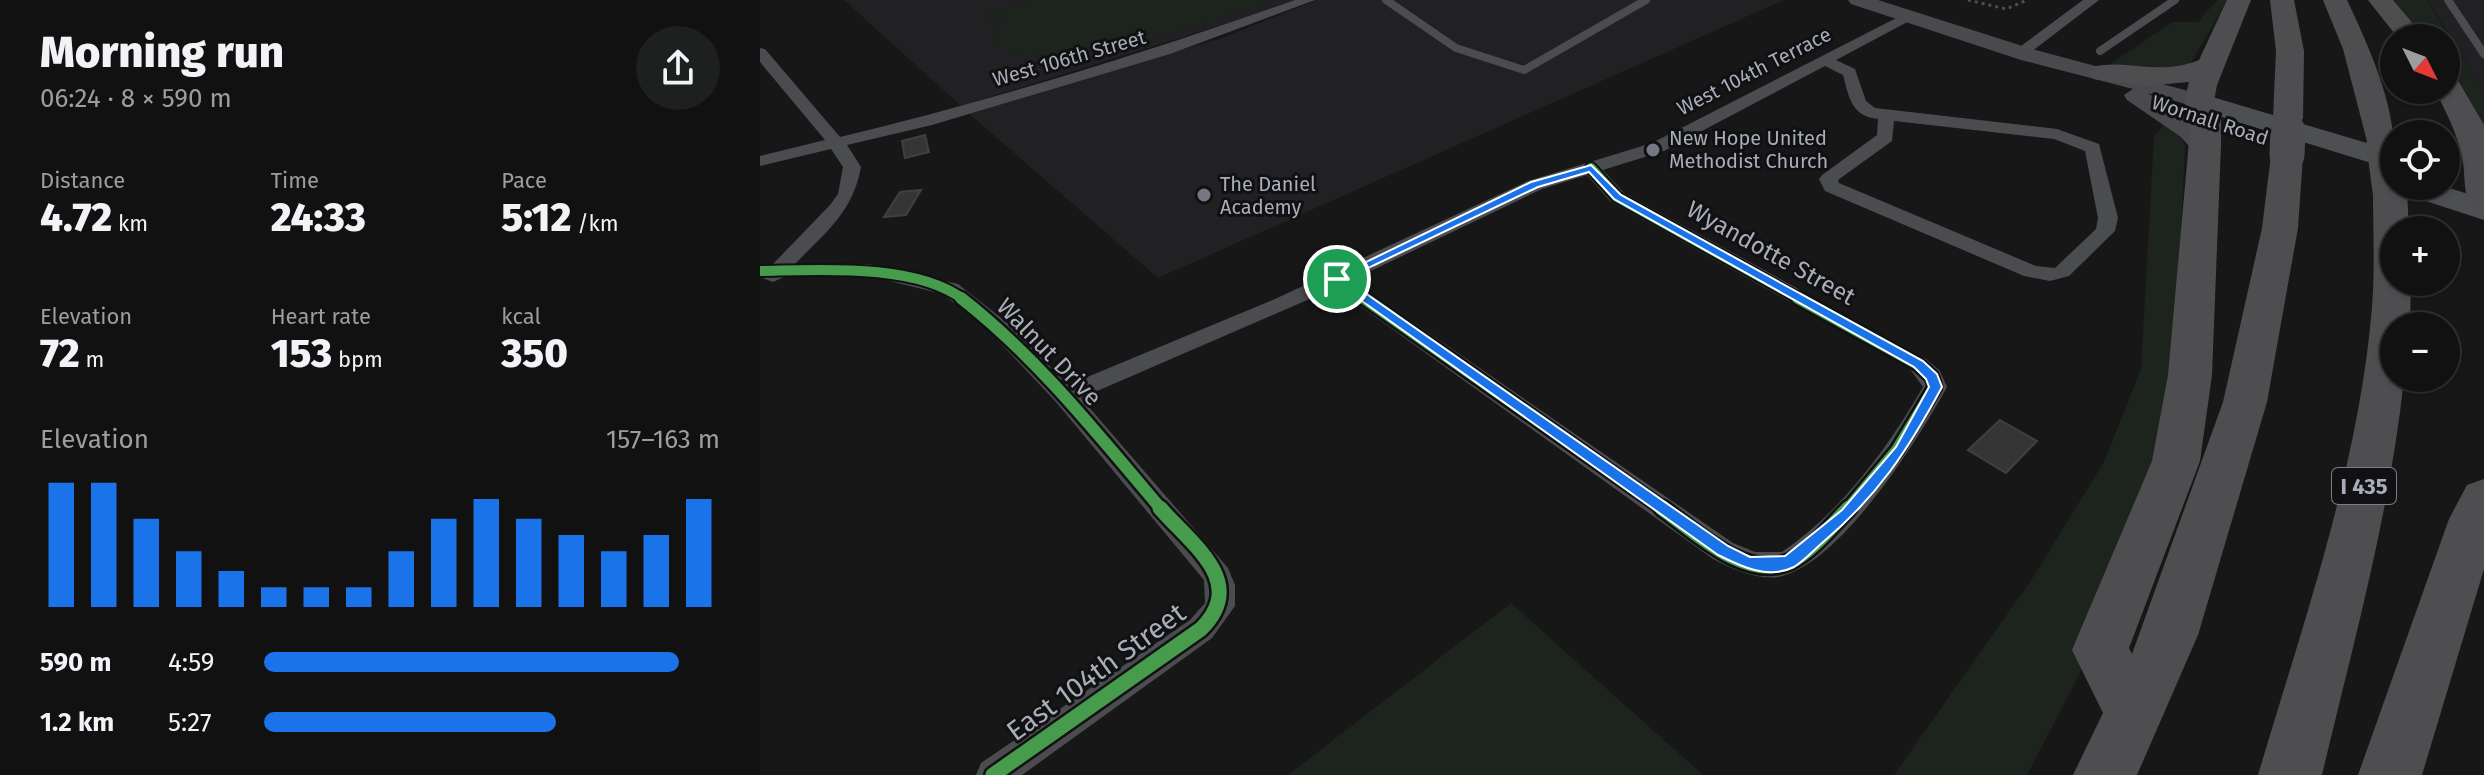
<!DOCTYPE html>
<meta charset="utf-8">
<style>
:root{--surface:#111;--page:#1e1f1f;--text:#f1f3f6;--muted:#9c9d9f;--line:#303131;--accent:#1a73e8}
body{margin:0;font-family:"Fira Sans",sans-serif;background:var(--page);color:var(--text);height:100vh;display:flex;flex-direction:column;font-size:30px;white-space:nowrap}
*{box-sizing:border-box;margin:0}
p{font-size:26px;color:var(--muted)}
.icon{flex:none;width:44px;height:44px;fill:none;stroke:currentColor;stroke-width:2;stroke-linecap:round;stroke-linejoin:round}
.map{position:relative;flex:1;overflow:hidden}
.side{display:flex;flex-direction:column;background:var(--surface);width:760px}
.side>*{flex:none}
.needle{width:52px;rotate:132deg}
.fabs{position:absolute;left:1620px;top:24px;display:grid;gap:16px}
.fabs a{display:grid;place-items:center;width:80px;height:80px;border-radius:50%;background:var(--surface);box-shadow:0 2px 6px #0004,0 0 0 2px var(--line);font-size:40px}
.pin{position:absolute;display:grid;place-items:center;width:68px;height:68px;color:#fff;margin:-34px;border:4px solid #fff;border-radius:50%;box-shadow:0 2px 8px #0007}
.round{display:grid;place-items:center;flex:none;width:84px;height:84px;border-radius:42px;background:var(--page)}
.headline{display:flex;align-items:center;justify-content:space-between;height:136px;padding:0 40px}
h1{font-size:44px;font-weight:800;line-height:60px}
.metrics{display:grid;grid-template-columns:repeat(3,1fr);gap:12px;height:136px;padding:8px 40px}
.metrics div{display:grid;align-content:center}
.metrics b{font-size:40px;font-weight:800}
.metrics small{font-size:22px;font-weight:400}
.metrics p{font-size:22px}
.chart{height:224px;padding:16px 40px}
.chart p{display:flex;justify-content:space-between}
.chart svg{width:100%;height:144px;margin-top:8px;stroke:var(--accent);stroke-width:6}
ul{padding:0 40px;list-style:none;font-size:26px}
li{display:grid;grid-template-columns:128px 96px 1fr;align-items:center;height:60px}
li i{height:20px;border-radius:10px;background:var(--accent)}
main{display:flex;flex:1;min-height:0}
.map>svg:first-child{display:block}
</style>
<main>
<section class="side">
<div class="headline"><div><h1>Morning run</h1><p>06:24 · 8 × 590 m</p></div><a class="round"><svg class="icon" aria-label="share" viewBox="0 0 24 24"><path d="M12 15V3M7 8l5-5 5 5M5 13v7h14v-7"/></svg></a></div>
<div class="metrics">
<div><p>Distance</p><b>4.72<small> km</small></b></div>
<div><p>Time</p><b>24:33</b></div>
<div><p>Pace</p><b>5:12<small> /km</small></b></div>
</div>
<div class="metrics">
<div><p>Elevation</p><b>72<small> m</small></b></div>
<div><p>Heart rate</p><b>153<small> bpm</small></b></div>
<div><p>kcal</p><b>350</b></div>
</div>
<div class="chart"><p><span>Elevation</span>157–163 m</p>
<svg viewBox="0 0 160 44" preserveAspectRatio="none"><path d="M5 44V6M15 44V6M25 44V17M35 44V27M45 44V33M55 44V38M65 44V38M75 44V38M85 44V27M95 44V17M105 44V11M115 44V17M125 44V22M135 44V27M145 44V22M155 44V11"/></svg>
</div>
<ul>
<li><b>590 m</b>4:59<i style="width:91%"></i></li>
<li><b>1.2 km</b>5:27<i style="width:64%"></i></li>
</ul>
</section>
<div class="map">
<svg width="1724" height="775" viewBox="0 0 1724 775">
<rect width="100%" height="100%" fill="#171717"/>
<!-- built -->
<path fill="#212123" d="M84 0H542L201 106Z
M557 0H1024L398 278 206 111 459 39Z
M1668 0H1724V93Z"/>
<!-- green -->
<path fill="#1d241e" d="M276 0H514C477 14 242 93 232 33L247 14 223 20 218 15Z
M1457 0H1468L1429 66 1414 73 1346 67 1412 22H1438Z
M1627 0H1667L1724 93V140L1702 93 1686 70V38H1660Z
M1406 122 1421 132 1425 147 1415 366 1384 503 1330 654 1267 775H1134L1274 576 1344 462 1381 369 1394 136Z
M751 603 943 775H528Z"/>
<!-- building -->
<path fill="#353536" stroke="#3f4043" stroke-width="2" d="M165 135 169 152 145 158 142 141Z
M161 190 146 215 124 217 140 192Z
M1240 420 1277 441 1246 473 1208 450Z"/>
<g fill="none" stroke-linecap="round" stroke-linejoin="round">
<!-- path -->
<path stroke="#4d4e52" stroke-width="3" stroke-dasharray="3 4" stroke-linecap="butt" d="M1208 0 1246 9 1265 1"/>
<!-- service -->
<path stroke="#4b4c50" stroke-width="8" d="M626 0 696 48 764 70 886 0
M1688 0 1724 54
M1340 51 1415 0"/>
<!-- minor -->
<path fill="#4b4c50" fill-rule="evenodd" d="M535 0H555L410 54 172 125 87 145 101 167C93 212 66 232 35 264H109L198 284 245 321 308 385 515 299 768 181 892 143 1148 12 1153 13V19L1076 60 1095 69 1106 101 1115 108 1297 129 1339 144 1358 218 1355 231 1309 276 1290 281 1264 276 1065 191 1059 179 1062 175 1117 135 1118 119C1091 116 1089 97 1083 75L1065 66 904 151 843 170 864 193 1166 359 1180 371 1187 387C1158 440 1080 565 1018 577 996 580 972 569 953 559L575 288 321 398 468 568 475 585V606L452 638 262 775H216L221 763 430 620 445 603 444 580 296 402 229 331 183 294 109 276 24 277 13 282 0 277V265H12L70 205 78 194 83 167 71 149 0 166V156L65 140 0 62V48L5 49 80 137C234 100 386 53 535 0ZM1134 121 1294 139 1325 151 1338 218 1336 229 1295 268 1276 266 1079 183 1078 180 1132 141ZM827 175 850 201 1150 369 1163 387C1127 449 1082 511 1022 552H995L973 543 592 280 782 189Z
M1323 0H1339L1267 55H1257V49Z"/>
<!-- secondary -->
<path fill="#4a4a4e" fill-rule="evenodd" d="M1088 0H1118L1272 49 1447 96 1451 101 1447 106 1439 108 1388 93 1439 127 1457 149 1445 156 1436 154 1421 137 1367 100 1364 95 1373 89 1261 60 1091 4Z"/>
<!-- primary -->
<path fill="#4d4f52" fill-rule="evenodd" d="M1439 93 1634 151V170L1429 107 1425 101 1429 95Z
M1637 186H1683L1724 199V220L1641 193Z"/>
<!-- motorway -->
<path fill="#4e4e51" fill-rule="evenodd" d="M1467 0H1491L1457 85 1454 101 1461 119V145L1452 375 1440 461 1369 648 1372 654 1463 402 1502 228 1511 155 1516 148 1527 145 1538 148 1543 155 1538 228 1507 402 1438 635 1377 775H1313L1343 713 1312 650 1392 461 1408 375 1431 119 1424 101 1429 82 1384 86 1333 79 1329 73 1333 67C1368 58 1398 77 1439 60Z
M1510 0H1534L1544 51 1543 118 1539 125H1517L1513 118 1516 51Z
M1563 0H1587C1610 49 1634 102 1634 152H1613L1608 145 1583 49Z
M1608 0H1633L1665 38H1638Z
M1686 74 1696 77 1724 125V210L1712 207C1702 193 1706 173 1702 157 1697 133 1686 112 1675 90H1686Z
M1630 181 1647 191 1649 230H1634V282H1651L1650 326H1634V378H1644C1630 513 1593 644 1562 775H1498C1543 623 1599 466 1612 307 1615 269 1613 229 1613 191L1618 184Z
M1724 479V569L1662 775H1598L1689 519 1707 485Z"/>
<!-- motorway-bridge-far1 -->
<path stroke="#4e4e51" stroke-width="28" d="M1528 133V118"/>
<!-- motorway-bridge -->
<path stroke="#4e4e51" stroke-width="35" d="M1624 145 1630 191
M1527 155 1528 131"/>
<defs>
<path id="cycleway-far2" d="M831 168 857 197 1042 300
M0 271C58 270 157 263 204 300
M577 279 606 300"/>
<path id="cycleway-far1" d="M201 298C278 358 339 436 402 510
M604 298 905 510
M1038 298 1158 364 1172 377 1175 387 1137 450 1087 510"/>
<path id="cycleway" d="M902 508C935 531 985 581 1029 562 1051 552 1072 525 1089 508
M233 775 441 629C488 582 433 546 400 508"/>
</defs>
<!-- cycleway-far2 casing -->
<use href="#cycleway-far2" stroke="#111113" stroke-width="14"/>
<!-- cycleway-far1 casing -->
<use href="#cycleway-far1" stroke="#111113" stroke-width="17"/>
<!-- cycleway casing -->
<use href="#cycleway" stroke="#111113" stroke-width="20"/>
<!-- cycleway-far2 -->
<use href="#cycleway-far2" stroke="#469c4c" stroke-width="10"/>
<!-- cycleway-far1 -->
<use href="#cycleway-far1" stroke="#469c4c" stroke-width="12"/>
<!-- cycleway -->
<use href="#cycleway" stroke="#469c4c" stroke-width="15"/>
</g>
<!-- route -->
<path fill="#1a73e8" stroke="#fff" stroke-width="2" fill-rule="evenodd" d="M831 165 861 195 1163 361 1177 374 1182 387C1148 450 1118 496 1062 543 1054 550 1044 561 1034 567 1008 580 980 566 958 555L571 279 771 182ZM829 172 854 199 1154 367 1166 379 1169 387 1136 447 1082 510 1025 556 990 557 968 546 585 279 778 187Z"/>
<!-- markers -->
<g fill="#757880" stroke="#111113" stroke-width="3">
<circle cx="893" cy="150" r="8"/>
<circle cx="444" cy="195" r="8"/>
</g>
<g text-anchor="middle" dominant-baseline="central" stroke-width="6" stroke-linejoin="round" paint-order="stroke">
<!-- far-street labels -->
<g font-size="20" fill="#a8adb8" stroke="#111113">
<text transform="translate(309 58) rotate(-16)">West 106th Street</text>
<text transform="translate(994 71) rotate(-27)">West 104th Terrace</text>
<text transform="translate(1450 120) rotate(18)">Wornall Road</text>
</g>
<!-- far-poi labels -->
<g font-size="20" fill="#a8adb8" stroke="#111113" text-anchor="start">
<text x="909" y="138">New Hope United<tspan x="909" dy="23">Methodist Church</tspan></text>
<text x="460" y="184">The Daniel<tspan x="460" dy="23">Academy</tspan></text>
</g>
<!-- shield labels -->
<rect fill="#111113" stroke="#7b7e86" stroke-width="2" x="1572" y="468" width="64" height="36" rx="6"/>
<g font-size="22" font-weight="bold" fill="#a8adb8">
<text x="1604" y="486">I 435</text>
</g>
<!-- street labels -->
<g font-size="24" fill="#a8adb8" stroke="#111113">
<text transform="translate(1011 253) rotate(29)">Wyandotte Street</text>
<text transform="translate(289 352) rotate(46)">Walnut Drive</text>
</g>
<!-- near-street labels -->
<g font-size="28" fill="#a8adb8" stroke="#111113">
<text transform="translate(336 672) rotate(-36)">East 104th Street</text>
</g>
</g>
</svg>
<div class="fabs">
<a><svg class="needle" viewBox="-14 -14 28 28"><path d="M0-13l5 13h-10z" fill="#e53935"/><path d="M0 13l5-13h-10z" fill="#9c9d9f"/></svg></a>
<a><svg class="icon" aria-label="locate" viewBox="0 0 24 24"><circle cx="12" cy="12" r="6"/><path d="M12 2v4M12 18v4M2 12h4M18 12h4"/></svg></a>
<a>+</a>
<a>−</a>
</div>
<div class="pin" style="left:577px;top:279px;background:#1e9e55"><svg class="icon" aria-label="arrive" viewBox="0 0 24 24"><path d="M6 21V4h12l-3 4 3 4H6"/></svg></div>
</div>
</main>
